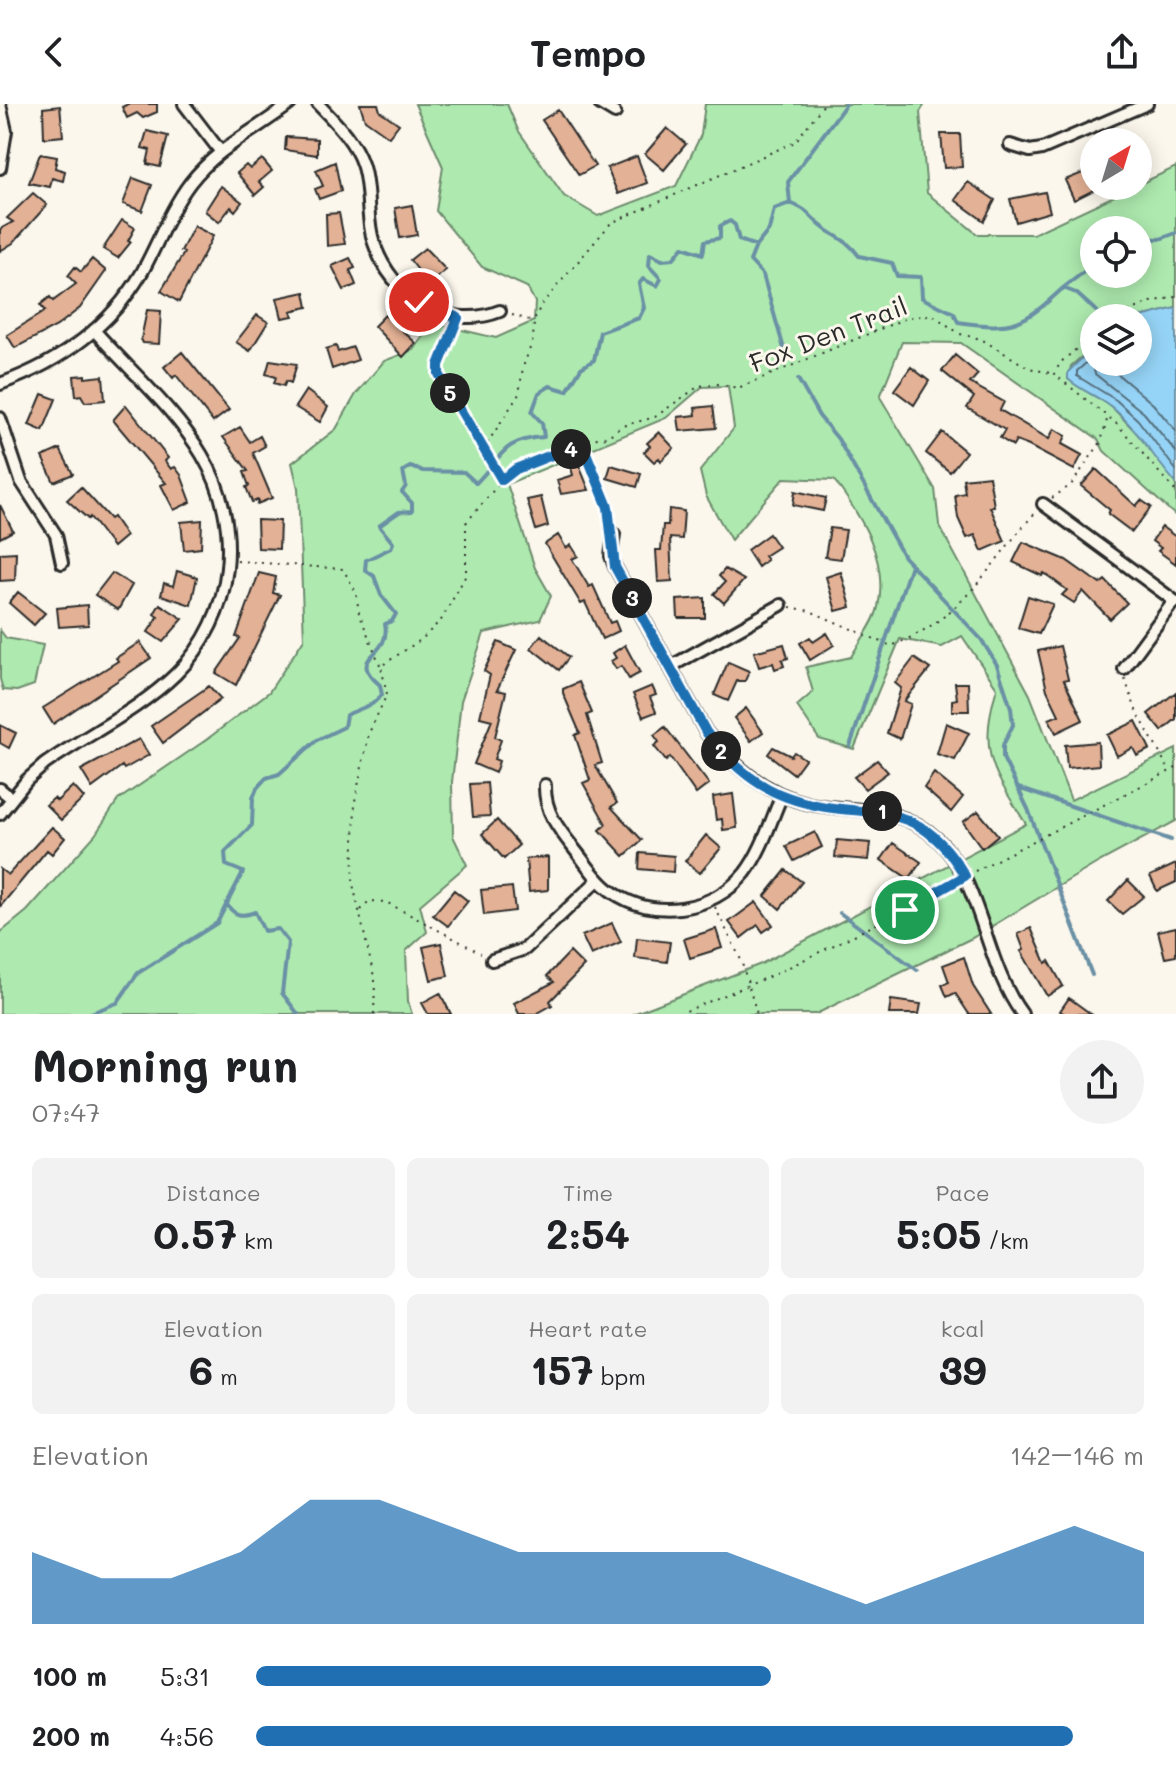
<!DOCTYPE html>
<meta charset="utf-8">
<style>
:root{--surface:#fff;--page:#f2f2f2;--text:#202124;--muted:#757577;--accent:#1f6fb2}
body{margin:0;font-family:Mali,sans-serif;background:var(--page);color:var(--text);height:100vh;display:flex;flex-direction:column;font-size:30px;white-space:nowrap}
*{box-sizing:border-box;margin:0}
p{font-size:26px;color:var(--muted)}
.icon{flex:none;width:44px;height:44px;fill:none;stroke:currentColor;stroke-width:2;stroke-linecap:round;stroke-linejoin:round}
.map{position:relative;height:910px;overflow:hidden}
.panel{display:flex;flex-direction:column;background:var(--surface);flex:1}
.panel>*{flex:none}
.needle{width:52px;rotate:38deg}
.controls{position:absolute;left:1080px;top:24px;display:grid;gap:16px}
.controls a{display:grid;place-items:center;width:72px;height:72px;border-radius:50%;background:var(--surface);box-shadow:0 4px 20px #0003;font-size:40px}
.pin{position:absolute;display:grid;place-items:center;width:68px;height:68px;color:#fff;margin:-34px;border:4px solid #fff;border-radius:50%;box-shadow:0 2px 8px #0007}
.km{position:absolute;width:40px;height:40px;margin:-20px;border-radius:50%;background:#222;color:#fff;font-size:22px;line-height:40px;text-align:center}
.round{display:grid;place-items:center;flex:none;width:84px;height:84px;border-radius:42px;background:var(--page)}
.summary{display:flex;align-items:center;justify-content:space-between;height:136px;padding:0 32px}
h1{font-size:44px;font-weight:700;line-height:60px}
.metrics{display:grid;grid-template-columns:repeat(3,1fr);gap:12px;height:136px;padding:8px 32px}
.metrics div{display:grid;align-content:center;border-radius:12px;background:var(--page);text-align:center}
.metrics b{font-size:40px;font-weight:700}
.metrics small{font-size:22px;font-weight:400}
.metrics p{font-size:22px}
.chart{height:224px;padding:16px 32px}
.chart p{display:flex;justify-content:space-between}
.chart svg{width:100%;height:144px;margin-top:8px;fill:var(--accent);opacity:.7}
ul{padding:0 32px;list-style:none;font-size:26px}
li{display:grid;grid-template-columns:128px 96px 1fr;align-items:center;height:60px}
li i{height:20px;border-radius:10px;background:var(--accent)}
header{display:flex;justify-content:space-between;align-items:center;height:104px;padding:0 32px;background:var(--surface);font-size:36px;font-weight:700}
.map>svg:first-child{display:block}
</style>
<header><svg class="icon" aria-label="back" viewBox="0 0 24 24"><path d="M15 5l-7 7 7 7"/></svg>Tempo<svg class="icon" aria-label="share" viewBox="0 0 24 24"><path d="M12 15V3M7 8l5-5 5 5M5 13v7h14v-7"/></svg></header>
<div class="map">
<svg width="1176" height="910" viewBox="0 0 1176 910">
<rect width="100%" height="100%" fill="#fbf7ec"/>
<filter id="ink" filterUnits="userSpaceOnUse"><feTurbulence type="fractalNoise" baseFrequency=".0125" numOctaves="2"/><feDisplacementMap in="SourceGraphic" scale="16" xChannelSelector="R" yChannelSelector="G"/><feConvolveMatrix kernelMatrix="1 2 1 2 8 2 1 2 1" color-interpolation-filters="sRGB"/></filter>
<g filter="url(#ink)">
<!-- green -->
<path fill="#aeeaaf" stroke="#6c8a6d" stroke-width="2" fill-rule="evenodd" d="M415 0H507L518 26 564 92 598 112 676 82 701 31 705 0H925L920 8 927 89 977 130H1033L1176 63V204L1137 214H1094V242L1071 262 1068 275 1111 302 1151 344 1176 379V412L1104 347 1098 335 961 239 902 238 880 293 935 385 939 421 1030 591 1071 696 1176 645V717L1099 758 972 834 816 910H633L761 860 1026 720C993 667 977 648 997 584L962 532 942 543 900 535 854 645 819 635 797 602 813 588 806 563 851 553C859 538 875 519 878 503 889 456 861 412 834 376L784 374 731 436 706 392 700 367 734 324 728 282 702 283 666 314 507 380 535 464 551 492 540 516 484 529 461 597 452 678 453 732 467 761 420 801 427 828 406 847 408 897 412 910H0V829L27 807 95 731 118 696 206 636 269 588 304 535 298 384 292 359 336 325 356 290 384 257 413 246 432 219 496 234 534 217 535 198 527 183 482 163 436 107 443 63ZM1094 126H1138V170H1094Z
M0 526 6 534 43 541 34 581 17 587 3 586 0 575Z"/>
<!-- water -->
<path fill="#96d4f7" stroke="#6b90a5" stroke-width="2" d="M1176 204V379C1154 355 1140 328 1115 306 1101 293 1082 288 1068 275V268L1094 242V258H1138L1137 214Z"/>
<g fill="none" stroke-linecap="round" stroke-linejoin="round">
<!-- shore -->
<path stroke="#566f7d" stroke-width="2" d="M1094 252 1077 267V272L1116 296 1138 316 1176 366
M1103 258 1094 266 1095 270 1144 309 1176 348
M1119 258 1115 268 1153 300 1176 327"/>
<!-- stream -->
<path stroke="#6b90a5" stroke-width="4" d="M846 0 788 78 790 99C813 108 809 114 825 125 840 135 848 137 859 152L892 159 897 172 921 173 922 194 954 209 958 218C1014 226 1022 222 1063 184L1076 189 1096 207
M1138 134 1160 135 1176 129
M756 142 750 157 763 171 786 252
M1063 184 1094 160
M798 275 819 312 838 335 904 453 981 535 997 561 1011 604 1013 621 1003 641V654L1028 705 1092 871
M850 642 911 461
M1018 684 1171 736
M226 799C234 812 241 813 255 808L264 827 278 825 288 838 282 889 298 910
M840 809 917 866
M88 910 117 899 138 869 217 819 243 768 226 761 225 748 252 721 253 694 257 684 266 674 279 670 317 636 344 623 346 611 372 600 382 591 380 581C344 551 392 554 385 520L392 517 396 510 381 491 374 472 365 466 366 456 391 444 393 439 379 422 399 408 412 407V399L402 388 406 382 403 367 410 363 423 367 464 368 476 379C503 352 501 336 544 333L542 319 532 308 539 289 550 282 567 287 581 264 594 256 600 228 639 214 644 204 639 180 643 175 657 182 661 175 649 162 650 150 662 156 673 155 683 143 703 150 705 137 720 134V122L730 117 735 121 739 136 756 142 769 126 774 105 790 99"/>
</g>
<!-- building -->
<path fill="#e3b195" stroke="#2b2b2b" stroke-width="2" d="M128 0H157V8L143 14 137 9 127 14 122 3Z
M360 0H378L380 7 399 20 389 33 365 16Z
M60 2 63 32 44 34 43 4Z
M558 6 595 62 579 71 542 16Z
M667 24 686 40 664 66 645 50Z
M147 27 168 32 160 63 147 60 150 46 142 44Z
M941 30H960L962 63 944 64Z
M286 33 317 35V51L285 46Z
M40 50 57 53 55 64 65 67 63 77 52 74 50 83 29 79Z
M637 52 647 79 618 90 607 64Z
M262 55 272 67 259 78 264 83 255 91 237 69 246 61 250 65Z
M335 58 341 87 319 95 315 85 323 82 316 66Z
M1090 66 1094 86 1074 96 1065 76Z
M133 74 152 81 142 107 123 100Z
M968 78 995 96 984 117 955 96Z
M221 82 242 98 235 107 231 103 219 118 205 107Z
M1045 88 1050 108 1016 118 1010 95Z
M33 89 47 101 13 139 0 147V125L13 118 7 114Z
M412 101 417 131 400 134 395 104Z
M339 109 345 140 327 142 326 110Z
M122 116 135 124 128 137 131 138 118 154 103 145Z
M194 122 213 132 179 198 161 187 184 149 181 147Z
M425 144 446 166 429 180 410 156Z
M350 154 355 164 350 166 356 181 344 186 332 162Z
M92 155 106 167 80 204 57 222 15 244 7 231 45 207 40 201 50 193 53 197 76 180 68 172 75 163 81 168Z
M305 188 308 203 291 207 293 212 282 214 277 194Z
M147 206 161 207 159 240 143 239 141 235Z
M257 211 268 218 250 247 236 238Z
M385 211 416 239 403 253 374 222Z
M336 242 338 248 353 243 358 256 332 265 326 245Z
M182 248 229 306 213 318 176 271 173 274 164 263Z
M955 251 978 270 970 279 1004 298 1000 306 1049 335 1054 325 1066 332 1062 340 1082 351 1074 366 1029 342 1016 337 1013 342 1000 334 1005 326 967 304 974 293 942 267Z
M270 256 297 260 291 279 286 277 284 282 274 279 276 273 266 270Z
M911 263 929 277 914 301 894 286Z
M85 271V274L103 272 105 296 85 298 81 291 76 292 74 272Z
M306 286 328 303 320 318 295 303Z
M42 290 56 295 43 327 29 321Z
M126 301 168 354 165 357 171 365 175 363 181 371 191 398 174 406 161 381 166 379 113 316Z
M713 302 716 324 680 327 678 313 696 311 695 304Z
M240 323 250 338 260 332 265 342 253 349 272 394 257 400 258 396 252 398 246 383 249 382 244 368 248 367 223 333Z
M659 328 674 344 661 357 659 354 654 358 644 348 650 342 647 339Z
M942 328 966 348 950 368 926 349Z
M60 345 73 370 54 378 42 353Z
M579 361 589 386 561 390 557 376 573 371 571 364Z
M611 361 641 370 637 383 607 374Z
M1096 365 1136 402 1141 396 1151 403 1132 428 1108 410 1110 406 1081 382Z
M989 372 994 402 990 403 1005 437 982 447 975 431 967 434 958 414 955 391 965 389 963 375Z
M81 383 110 415 113 413 126 432 113 443 90 413 88 415 67 396Z
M795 387 826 394 823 407 793 401Z
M541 393 548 422 536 426 527 396Z
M0 401 13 427 0 434Z
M669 405 684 407 682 435 670 434 672 477 658 478 656 446H661L663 421H668Z
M202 416 201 444 184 446 181 418Z
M257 416 280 417 279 445 258 444Z
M1162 423 1176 433V460L1158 447 1161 444 1152 437Z
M830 424 846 426 841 455 825 453Z
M769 430 778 443 764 452 767 456 758 463 747 446Z
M558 431 566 444 571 441 578 452 572 455 589 483 593 481 610 519 615 517 619 527 602 535 585 498 581 500 545 440Z
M1023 438 1066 456 1100 480 1105 476 1127 499 1110 515 1083 487 1074 499 1062 491 1067 486 1044 469 1042 472 1013 458Z
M16 448 15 476 0 477V449Z
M725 465 744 476 724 499 714 490 725 478 719 472Z
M177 467 197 473 191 501 161 491 164 479 173 482Z
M841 468 851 503 836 507 826 473Z
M112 469 132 481 118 506 95 491Z
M259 469 276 473 273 489 280 491 236 581 216 569 240 534 236 533Z
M18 488 45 509 34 521 9 499Z
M1028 492 1053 500 1039 530 1018 524Z
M705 494V514H678L677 496Z
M160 500 183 515 163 538 148 528 158 513 154 510Z
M87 501 88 521 59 523 57 504Z
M827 529 834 541 810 556 800 539 810 533 813 538Z
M541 531 569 553 559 566 531 544Z
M140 538 151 554 53 620 43 604 118 557 116 554Z
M498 538 516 546 497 586 506 588 495 633 501 636 494 655 499 657 495 669 474 660 492 616 480 613 490 571 484 567Z
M784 540 788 554 782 556 784 562 775 565 773 559 759 563 754 548Z
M625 541 640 569 629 575 621 562 616 565 611 557 616 554 613 549Z
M1060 542 1068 575 1064 576 1083 616 1056 629 1049 615 1059 611 1047 586 1038 547Z
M914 554 930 565 904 597 911 600 900 635 887 629 901 584 895 579Z
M728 558 749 567 745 577H737L728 597 714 591Z
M579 578 592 609 587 611 602 659 595 661 617 699 611 703 642 736 624 752 600 726 606 720 583 679 590 676 575 631 580 629 563 589V585Z
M955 579H968L969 607H952V596L957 595Z
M209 582 221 595 163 639 151 622Z
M652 582 656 591 650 593 656 608 643 613 633 590Z
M1176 588V615L1162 627 1148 610Z
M746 604 763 628 751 637 734 614Z
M1136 617 1150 645 1137 652 1133 644 1117 652 1107 631Z
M946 619 969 629 955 656 937 650Z
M0 621 16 629 9 644 0 639Z
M665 623 709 680 696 690 670 653 666 657 654 642 659 638 654 631Z
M139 635 149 651 124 665 122 662 92 684 81 666Z
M1098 638 1099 661 1067 664 1065 641Z
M773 643 791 652 794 648 805 655 794 670 768 650Z
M877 656 888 668 865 685 854 673Z
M934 669 963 693 951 708 924 684Z
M487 679 490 712 473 713 470 680Z
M73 682 84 694 61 716 46 701 54 694 57 697Z
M733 690 737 724 723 726 722 715 716 716 713 693Z
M978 707 998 731 982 744 963 718Z
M497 716 519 741 504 755 482 730Z
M52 723 65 734 52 750 47 746 0 803V765L8 771Z
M815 728 822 743 794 757 786 742Z
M706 731 721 744 700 769 685 757Z
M837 736 870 739 868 756 835 753Z
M893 739 921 758 909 775 881 756Z
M640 749 674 752 673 768 639 765Z
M548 753V786L529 788 526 755Z
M1176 760V778L1157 787 1150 772Z
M786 766 802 778 780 805 765 792Z
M1128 776 1144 792 1122 810 1108 797Z
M512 783 515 807 484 811 481 786Z
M454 786 468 797 448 822 433 811Z
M756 798 773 821 763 828 758 821 741 834 729 818Z
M612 819 621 838 591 851 582 832Z
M1176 823V852L1165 854 1158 827Z
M1031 824 1046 859 1049 857 1063 882 1047 892 1021 847 1024 846 1018 830Z
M716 825 722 844 690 854 684 835Z
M637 834 670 838 667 858 635 854Z
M441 839 448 872 431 876 423 843Z
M570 848 584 862 550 897 552 901 536 910H519L514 899 554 878 547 872Z
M964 853 973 882 991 910H969L955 889 947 893 942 881 949 878 943 861Z
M440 889 451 910H428L422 899Z
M1069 894 1091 910H1065L1060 907Z
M891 896 921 900 919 910H889Z"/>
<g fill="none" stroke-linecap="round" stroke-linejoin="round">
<defs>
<path id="street" d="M0 0 6 27 0 64
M184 0 220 47
M318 0C335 18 354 36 362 60 371 85 365 114 374 139 391 192 447 228 500 207
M600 0 615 9
M1010 41 1030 47 1042 45 1147 0
M0 280C58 259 109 224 141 170 158 140 169 107 190 79 218 43 255 27 290 0
M0 314 21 377 56 431 62 459
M1043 400 1176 498
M614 430 611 452 615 463 706 628C733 663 766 690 810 700 855 709 900 700 937 735 982 776 983 857 1022 910
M670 563 781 501
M1124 565 1174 497
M545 681C544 710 562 729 579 751 589 764 598 778 611 787 653 817 713 808 745 769 762 747 771 716 782 691
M0 685 11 694
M0 710 27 676 45 660C88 630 139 606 176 570 235 512 244 421 202 351 175 305 129 266 94 226
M492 856 525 845 598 776"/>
</defs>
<!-- street casing -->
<use href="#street" stroke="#2b2b2b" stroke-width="16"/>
<!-- path -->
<path stroke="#2b2b2b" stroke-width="2" stroke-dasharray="2 6" stroke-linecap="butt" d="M512 211 533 217
M1114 214 1151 198 1176 193
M455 222 439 261V270L501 375
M1094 230 1061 258 1054 270 1118 321 1176 388
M582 340 612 420
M483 346 519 290 523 263 533 236 534 217 541 201 611 119 795 38 824 0
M1052 394 1071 381 1101 338 1108 312
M237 457 343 465 356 488 359 509 380 561
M790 503 810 507 891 542C966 513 985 464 1035 409
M1125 575 1136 606 1169 666
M975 767 1176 664
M715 803 741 856 757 910
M361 806 369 797 386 798 481 849
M374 910 375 877 353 780 355 697 369 629 387 590 381 562 422 535 442 515 466 471V419L502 376 516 365 565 348 587 335 607 333 622 322 655 313 699 282 718 280 738 284 909 213 933 211 960 230 981 235 1029 264 1054 270
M679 910 773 871 905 806 955 777"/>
<!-- street -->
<use href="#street" stroke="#fbf7ec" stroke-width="10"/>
</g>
</g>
<g fill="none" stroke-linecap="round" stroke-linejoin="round" filter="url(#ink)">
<defs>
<path id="route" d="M419 198 458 214 439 261V270L502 376 516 365 582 339 608 403 615 463 706 628C727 656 753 681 787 693 863 721 914 684 965 772L905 806"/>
</defs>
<!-- route casing -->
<use href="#route" stroke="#fff" stroke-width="16"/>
<!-- route -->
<use href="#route" stroke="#1f6fb2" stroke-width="10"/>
</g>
<g text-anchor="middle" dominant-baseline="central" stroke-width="6" stroke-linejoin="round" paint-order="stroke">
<!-- street labels -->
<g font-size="26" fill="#2b2b2b" stroke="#fbf7ec">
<text transform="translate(828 230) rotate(-21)">Fox Den Trail</text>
</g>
</g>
</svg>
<div class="controls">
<a><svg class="needle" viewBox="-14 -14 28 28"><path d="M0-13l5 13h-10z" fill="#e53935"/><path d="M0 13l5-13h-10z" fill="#757577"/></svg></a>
<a><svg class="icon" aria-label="locate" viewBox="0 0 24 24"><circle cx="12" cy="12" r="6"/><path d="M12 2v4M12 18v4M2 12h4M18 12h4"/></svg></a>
<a><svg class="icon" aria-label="layers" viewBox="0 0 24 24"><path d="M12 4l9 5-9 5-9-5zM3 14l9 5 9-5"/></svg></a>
</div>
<div class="pin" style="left:905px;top:806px;background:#1e9e55"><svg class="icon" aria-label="arrive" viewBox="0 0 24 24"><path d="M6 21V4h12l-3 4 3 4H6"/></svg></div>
<div class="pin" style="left:419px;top:198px;background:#d93025"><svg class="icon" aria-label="check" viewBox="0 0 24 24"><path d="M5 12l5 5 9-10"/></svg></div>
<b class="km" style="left:882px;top:707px">1</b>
<b class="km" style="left:721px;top:647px">2</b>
<b class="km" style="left:632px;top:494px">3</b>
<b class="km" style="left:571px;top:345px">4</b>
<b class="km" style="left:450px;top:289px">5</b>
</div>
<section class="panel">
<div class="summary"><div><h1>Morning run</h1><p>07:47</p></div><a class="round"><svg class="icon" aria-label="share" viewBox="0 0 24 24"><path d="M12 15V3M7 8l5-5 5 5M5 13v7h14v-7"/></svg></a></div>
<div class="metrics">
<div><p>Distance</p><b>0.57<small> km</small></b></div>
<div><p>Time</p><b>2:54</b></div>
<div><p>Pace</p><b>5:05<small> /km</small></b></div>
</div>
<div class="metrics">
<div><p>Elevation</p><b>6<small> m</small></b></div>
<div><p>Heart rate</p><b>157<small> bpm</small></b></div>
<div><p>kcal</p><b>39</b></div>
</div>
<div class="chart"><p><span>Elevation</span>142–146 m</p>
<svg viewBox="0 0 160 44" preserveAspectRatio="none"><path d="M0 44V22L10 30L20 30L30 22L40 6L50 6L60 14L70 22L80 22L90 22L100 22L110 30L120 38L130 30L140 22L150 14L160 22V44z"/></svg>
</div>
<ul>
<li><b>100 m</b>5:31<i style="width:58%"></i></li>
<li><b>200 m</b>4:56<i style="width:92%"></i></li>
</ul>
</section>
